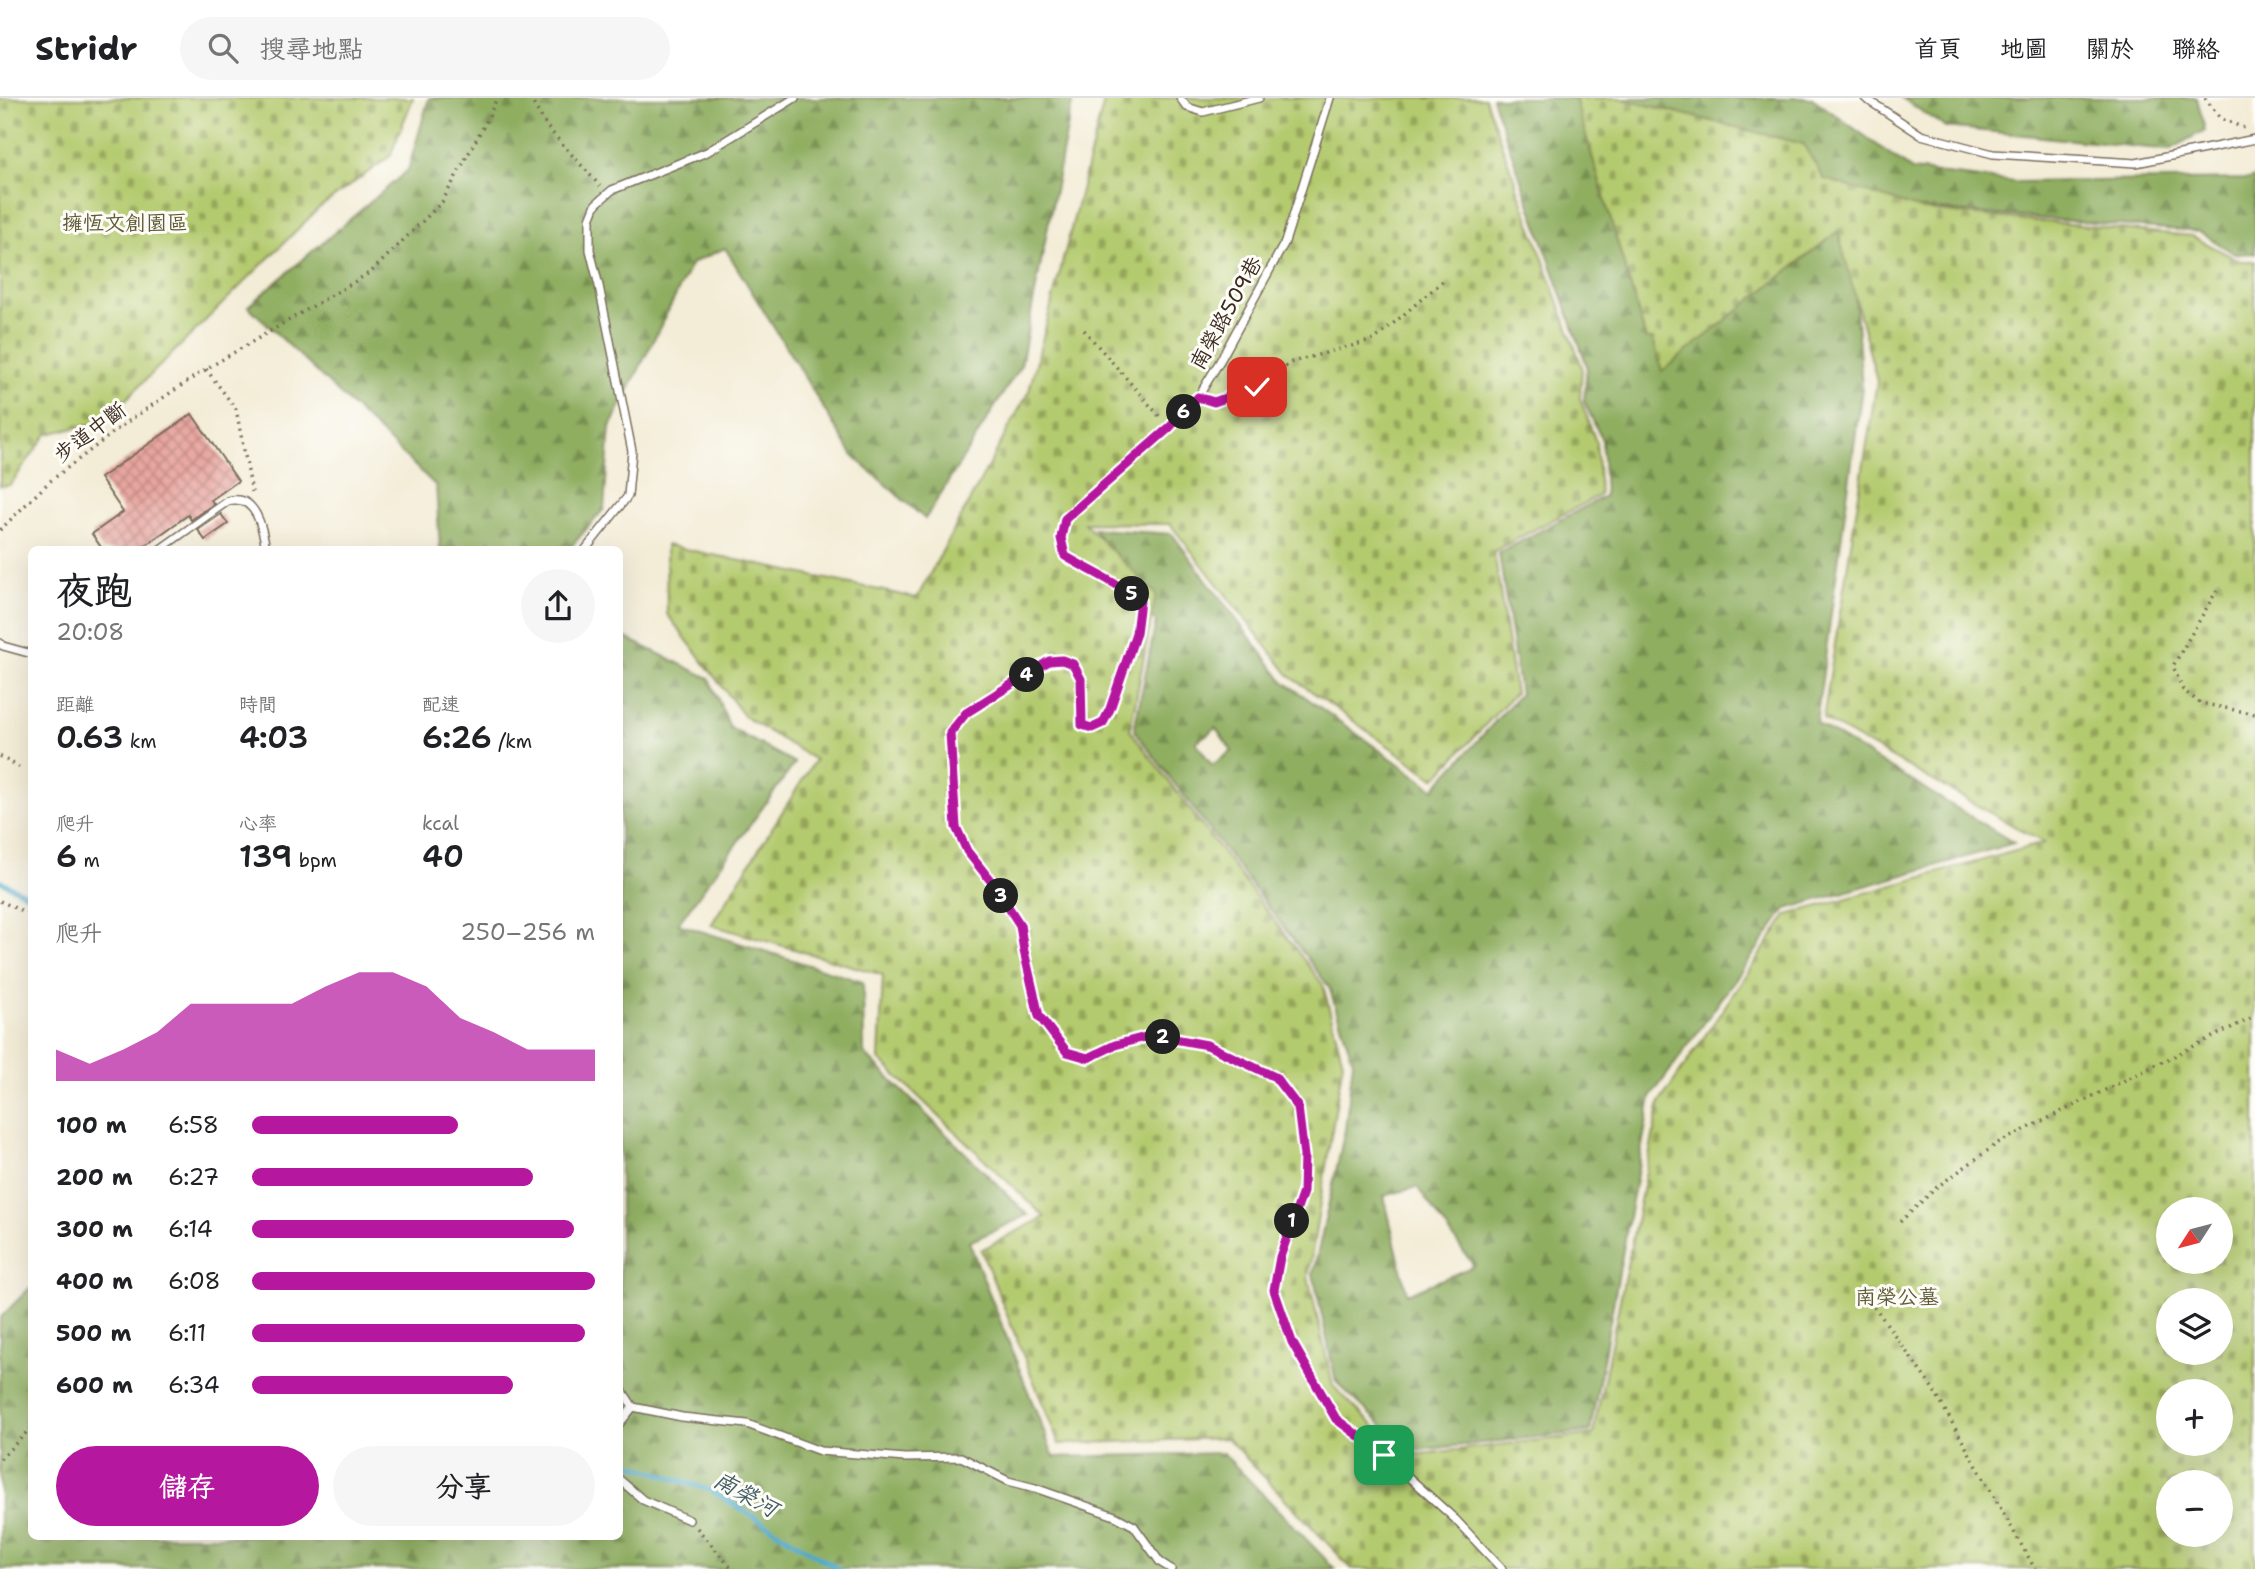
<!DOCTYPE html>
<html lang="zh-TW">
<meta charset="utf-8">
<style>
:root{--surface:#fff;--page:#f6f6f6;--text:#202124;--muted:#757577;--line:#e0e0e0;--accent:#b5179e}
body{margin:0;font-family:"Shantell Sans","LXGW WenKai TC",sans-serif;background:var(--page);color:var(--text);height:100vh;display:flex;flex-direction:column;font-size:26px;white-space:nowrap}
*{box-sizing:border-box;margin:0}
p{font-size:23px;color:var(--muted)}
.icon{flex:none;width:38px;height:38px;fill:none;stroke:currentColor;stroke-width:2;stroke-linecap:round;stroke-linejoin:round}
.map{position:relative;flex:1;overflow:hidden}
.panel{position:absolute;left:28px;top:448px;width:595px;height:994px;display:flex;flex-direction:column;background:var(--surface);border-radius:10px;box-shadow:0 7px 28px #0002}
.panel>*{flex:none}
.needle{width:46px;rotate:234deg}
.controls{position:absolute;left:2156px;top:1099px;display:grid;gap:14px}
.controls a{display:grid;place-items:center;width:77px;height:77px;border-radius:50%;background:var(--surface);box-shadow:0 7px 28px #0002;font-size:35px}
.pin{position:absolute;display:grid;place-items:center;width:60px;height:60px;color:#fff;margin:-30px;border-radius:14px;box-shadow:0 4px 10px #0006}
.km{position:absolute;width:35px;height:35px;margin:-18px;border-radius:50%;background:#222;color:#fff;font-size:19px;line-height:35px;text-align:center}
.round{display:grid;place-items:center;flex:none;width:74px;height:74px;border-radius:37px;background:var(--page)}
.head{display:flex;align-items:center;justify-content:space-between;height:119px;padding:0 28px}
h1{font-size:38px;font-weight:600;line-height:52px}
.stats{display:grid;grid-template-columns:repeat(3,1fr);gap:10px;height:119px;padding:7px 28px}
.stats div{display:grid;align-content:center}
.stats b{font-size:30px;font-weight:600}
.stats small{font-size:19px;font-weight:400}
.stats p{font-size:19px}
.chart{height:196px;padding:14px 28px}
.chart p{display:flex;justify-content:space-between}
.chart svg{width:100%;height:126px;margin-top:7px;fill:var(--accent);opacity:.7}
.action{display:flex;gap:14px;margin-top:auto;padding:14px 28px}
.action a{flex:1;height:80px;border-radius:42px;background:var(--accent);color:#fff;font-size:28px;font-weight:600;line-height:80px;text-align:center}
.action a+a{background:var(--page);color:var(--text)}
ul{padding:0 28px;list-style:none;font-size:23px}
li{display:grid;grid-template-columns:112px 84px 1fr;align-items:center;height:52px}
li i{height:18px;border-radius:9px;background:var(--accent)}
header{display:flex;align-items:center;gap:42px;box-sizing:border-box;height:98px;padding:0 35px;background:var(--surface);border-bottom:2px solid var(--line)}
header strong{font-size:33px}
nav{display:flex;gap:38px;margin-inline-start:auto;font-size:24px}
.search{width:490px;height:63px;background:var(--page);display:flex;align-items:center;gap:18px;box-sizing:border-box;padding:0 24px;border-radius:38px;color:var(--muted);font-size:26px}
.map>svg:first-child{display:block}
</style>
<header>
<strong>Stridr</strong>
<div class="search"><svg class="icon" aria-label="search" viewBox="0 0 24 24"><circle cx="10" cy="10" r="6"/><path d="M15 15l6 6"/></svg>搜尋地點</div>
<nav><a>首頁</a><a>地圖</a><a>關於</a><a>聯絡</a></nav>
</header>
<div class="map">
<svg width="2255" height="1471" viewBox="0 0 2255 1471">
<defs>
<pattern id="forest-firs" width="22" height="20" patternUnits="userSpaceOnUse" patternTransform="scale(1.75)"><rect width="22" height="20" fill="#8fae61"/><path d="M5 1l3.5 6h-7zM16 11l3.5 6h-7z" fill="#768e4f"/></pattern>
<pattern id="cemetery-stones" width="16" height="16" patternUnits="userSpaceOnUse" patternTransform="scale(1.75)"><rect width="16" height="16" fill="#b4ca6e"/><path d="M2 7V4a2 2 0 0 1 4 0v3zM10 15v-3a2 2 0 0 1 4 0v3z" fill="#94a45a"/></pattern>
<pattern id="building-cross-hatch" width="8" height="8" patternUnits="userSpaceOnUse" patternTransform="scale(1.75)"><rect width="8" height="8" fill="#e9a6a0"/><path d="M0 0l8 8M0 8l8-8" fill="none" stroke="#be8782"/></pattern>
</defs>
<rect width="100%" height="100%" fill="#fdfcf7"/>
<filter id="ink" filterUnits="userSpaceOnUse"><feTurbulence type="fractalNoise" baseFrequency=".0143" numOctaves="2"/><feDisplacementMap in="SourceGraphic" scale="14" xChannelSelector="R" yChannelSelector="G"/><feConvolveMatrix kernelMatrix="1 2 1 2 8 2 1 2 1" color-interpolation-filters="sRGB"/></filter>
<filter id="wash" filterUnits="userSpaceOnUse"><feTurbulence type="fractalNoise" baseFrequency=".00686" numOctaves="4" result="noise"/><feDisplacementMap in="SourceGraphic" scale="28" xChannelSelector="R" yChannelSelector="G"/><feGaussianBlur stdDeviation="1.57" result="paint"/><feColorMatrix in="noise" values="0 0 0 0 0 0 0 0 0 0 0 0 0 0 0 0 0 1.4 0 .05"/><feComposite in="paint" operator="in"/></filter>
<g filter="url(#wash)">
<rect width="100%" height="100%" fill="#f3ecd6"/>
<!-- forest -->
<path fill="url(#forest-firs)" stroke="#656c40" stroke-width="2" fill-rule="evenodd" d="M429 0H1073L1021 267 925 421 853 358 725 150 692 165 610 329 604 411 569 451H440L436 388 248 208 408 72Z
M1492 0H1575L1646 241 1705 193 1803 46 1619 0H1812L1912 72 2015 84 2250 81 2255 79V155L2235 156 2200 134 1848 104 1862 290 1816 625 2014 745 1786 811 1651 999 1590 1333 1410 1353 1336 1284 1313 1176 1345 1032 1353 963 1329 889 1134 632 1156 524 1094 431 1172 436 1283 583 1434 691 1520 596 1499 455 1605 398 1602 342 1584 303 1587 268ZM1216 630 1232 653 1212 667 1196 644ZM1417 1089 1474 1168 1407 1196 1384 1098Z
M1902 0H2197L2205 32 2169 52 1945 29Z
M620 537 709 580 730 630 795 665 678 826 863 884 864 955 1028 1117 969 1144 1054 1359 1223 1355 1335 1471H0V1220L31 1189 32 1438H620Z"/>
<!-- cemetery -->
<path fill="url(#cemetery-stones)" stroke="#787a46" stroke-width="2" fill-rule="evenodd" d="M0 0H413L390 58 319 110 103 324 47 336 10 387 0 388Z
M1105 0H1485L1582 269 1580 300 1596 344 1600 397 1494 453 1515 595 1435 681 1290 578 1170 426 1084 425 1156 496 1130 632 1323 887 1343 964 1308 1179 1333 1288 1405 1358 1593 1336 1660 1004 1787 817 2044 745 1823 621 1877 283 1838 133 1662 273 1653 241H1646L1575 0H1619L1803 46 1824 81 1924 112 2192 138 2240 163H2255V1471H1478L1474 1469 1472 1471H1352L1227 1340 1059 1346 981 1152 1045 1119 879 961 883 877 711 827 815 662 745 619 667 516 666 447 917 500 1029 293ZM2168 1111H2221V1164H2168ZM2168 1202H2221V1255H2168ZM2168 1293H2221V1346H2168ZM2168 1384H2221V1437H2168Z"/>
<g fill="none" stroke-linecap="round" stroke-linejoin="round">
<!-- stream -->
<path stroke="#4ca9ca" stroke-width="5" d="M0 783 26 796H32
M630 1366 712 1393 838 1471"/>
</g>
<g id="blocks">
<!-- building -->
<path fill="url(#building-cross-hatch)" d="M192 316 238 383 211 402 214 406 191 422 188 417 139 452H103L92 436 123 414 100 380Z
M221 416 228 426 205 442 198 432Z"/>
</g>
</g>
<g filter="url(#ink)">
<use href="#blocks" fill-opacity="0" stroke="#7b6e5e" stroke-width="2"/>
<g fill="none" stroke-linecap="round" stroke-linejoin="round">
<defs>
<path id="lane" d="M1180 0 1187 9 1203 14 1259 0
M1330 0 1285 144 1220 263 1198 299 1170 329 1065 421 1061 440 1065 458C1091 473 1117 484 1140 503L1136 535 1103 625 1092 630 1082 627 1081 581 1073 566 1062 562 1049 563 966 615 950 635 956 729 967 753 994 787 1020 827 1024 853 1039 918 1067 954 1089 960 1115 947 1153 937 1207 947 1275 979 1298 1009 1303 1058V1094L1280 1159 1274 1192 1292 1244 1336 1321 1384 1357 1455 1421 1502 1471
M1865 0 1921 37 1993 56 2136 65 2255 41
M159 452 228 403C256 395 263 431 266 452
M585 452 628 398 632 353 599 188 590 152V121L596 106 612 92 707 54 795 0
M0 545 3 548 32 556
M620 1289 633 1309
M633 1309 682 1319 747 1326 820 1353 905 1360 961 1359 1008 1383 1035 1390 1115 1418 1134 1428 1160 1464 1171 1471
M620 1325 633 1309
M620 1382 643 1402 689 1422"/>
</defs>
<!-- lane casing -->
<use href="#lane" stroke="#7b6e5e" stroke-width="10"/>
<!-- path -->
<path stroke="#7b6e5e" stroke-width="3.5" stroke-dasharray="2 5" stroke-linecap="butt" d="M530 0 547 29 600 88
M2205 0 2220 20 2244 30
M1084 232 1161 320
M206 271 236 311 252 394
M1210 303 1214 304 1257 289 1292 264 1374 242 1444 182
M0 432 49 384 127 324 206 271 371 174 442 104 488 20 497 0
M2217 492 2173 568 2183 592 2200 605 2255 616
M0 658 19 669
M0 803 24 814 32 815
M1900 1124 1937 1089 1998 1045 2255 918
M1874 1208 1933 1291 2035 1471
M0 1361 32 1329
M697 1430 732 1471"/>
<!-- lane -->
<use href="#lane" stroke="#fff" stroke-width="7"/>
</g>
</g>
<g fill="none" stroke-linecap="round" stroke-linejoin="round" filter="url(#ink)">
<defs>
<path id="route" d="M1257 289 1214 304 1198 299 1170 329 1065 421 1061 440 1065 458C1090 473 1117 484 1140 503L1136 535 1110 611 1103 625 1092 630 1082 627 1081 581 1073 566 1062 562 1049 563 966 615 950 635 956 729 967 753 994 787 1020 827 1024 853 1039 918 1067 954 1088 960 1115 947 1153 937 1207 947 1275 979 1298 1009 1304 1058 1303 1094 1280 1159 1274 1192 1292 1244 1336 1321 1384 1357"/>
</defs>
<!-- route casing -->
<use href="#route" stroke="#fff" stroke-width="14"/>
<!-- route -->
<use href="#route" stroke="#b5179e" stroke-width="9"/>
</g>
<g text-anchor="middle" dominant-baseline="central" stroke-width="6" stroke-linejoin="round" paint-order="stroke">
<!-- park labels -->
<g font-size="21" fill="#5f5a36" stroke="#fdfcf7">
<text x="125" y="125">擁恆文創園區</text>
<text x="1897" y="1199">南榮公墓</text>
</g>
<!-- street labels -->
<g font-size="21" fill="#3b2a1e" stroke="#fdfcf7">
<text transform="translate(1226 215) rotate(-61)">南榮路509巷</text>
<text transform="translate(90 334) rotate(-37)">步道中斷</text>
</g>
<!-- water labels -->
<g font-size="23" font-style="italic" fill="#425d63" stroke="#fdfcf7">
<text transform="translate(746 1396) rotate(29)">南榮河</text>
</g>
</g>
</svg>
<div class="controls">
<a><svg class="needle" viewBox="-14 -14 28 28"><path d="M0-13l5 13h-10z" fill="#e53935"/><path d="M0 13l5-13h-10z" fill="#757577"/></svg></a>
<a><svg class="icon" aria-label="layers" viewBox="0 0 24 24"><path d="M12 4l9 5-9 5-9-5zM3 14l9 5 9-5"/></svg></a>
<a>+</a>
<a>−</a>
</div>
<div class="pin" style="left:1384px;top:1357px;background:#1e9e55"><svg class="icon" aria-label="arrive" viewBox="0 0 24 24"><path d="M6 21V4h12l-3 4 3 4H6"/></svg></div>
<div class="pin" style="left:1257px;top:289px;background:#d93025"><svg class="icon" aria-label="check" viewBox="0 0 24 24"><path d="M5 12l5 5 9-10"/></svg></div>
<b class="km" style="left:1292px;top:1123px">1</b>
<b class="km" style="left:1163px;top:939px">2</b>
<b class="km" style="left:1001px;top:798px">3</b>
<b class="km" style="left:1027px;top:577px">4</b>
<b class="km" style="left:1132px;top:496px">5</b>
<b class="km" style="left:1184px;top:314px">6</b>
<section class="panel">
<div class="head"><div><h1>夜跑</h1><p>20:08</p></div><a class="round"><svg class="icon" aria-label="share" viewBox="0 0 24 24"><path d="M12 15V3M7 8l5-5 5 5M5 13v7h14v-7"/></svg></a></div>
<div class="stats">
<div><p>距離</p><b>0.63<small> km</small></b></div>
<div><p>時間</p><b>4:03</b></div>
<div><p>配速</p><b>6:26<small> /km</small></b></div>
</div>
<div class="stats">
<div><p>爬升</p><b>6<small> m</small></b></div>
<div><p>心率</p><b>139<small> bpm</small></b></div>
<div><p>kcal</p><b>40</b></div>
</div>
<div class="chart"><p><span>爬升</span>250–256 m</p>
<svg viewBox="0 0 160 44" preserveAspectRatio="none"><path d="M0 44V33L10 38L20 33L30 27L40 17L50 17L60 17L70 17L80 11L90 6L100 6L110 11L120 22L130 27L140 33L150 33L160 33V44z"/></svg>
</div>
<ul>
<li><b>100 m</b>6:58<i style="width:60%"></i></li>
<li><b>200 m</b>6:27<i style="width:82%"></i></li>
<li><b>300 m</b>6:14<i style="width:94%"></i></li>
<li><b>400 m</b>6:08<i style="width:100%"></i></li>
<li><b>500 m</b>6:11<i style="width:97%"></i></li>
<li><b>600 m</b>6:34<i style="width:76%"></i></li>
</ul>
<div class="action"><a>儲存</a><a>分享</a></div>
</section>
</div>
